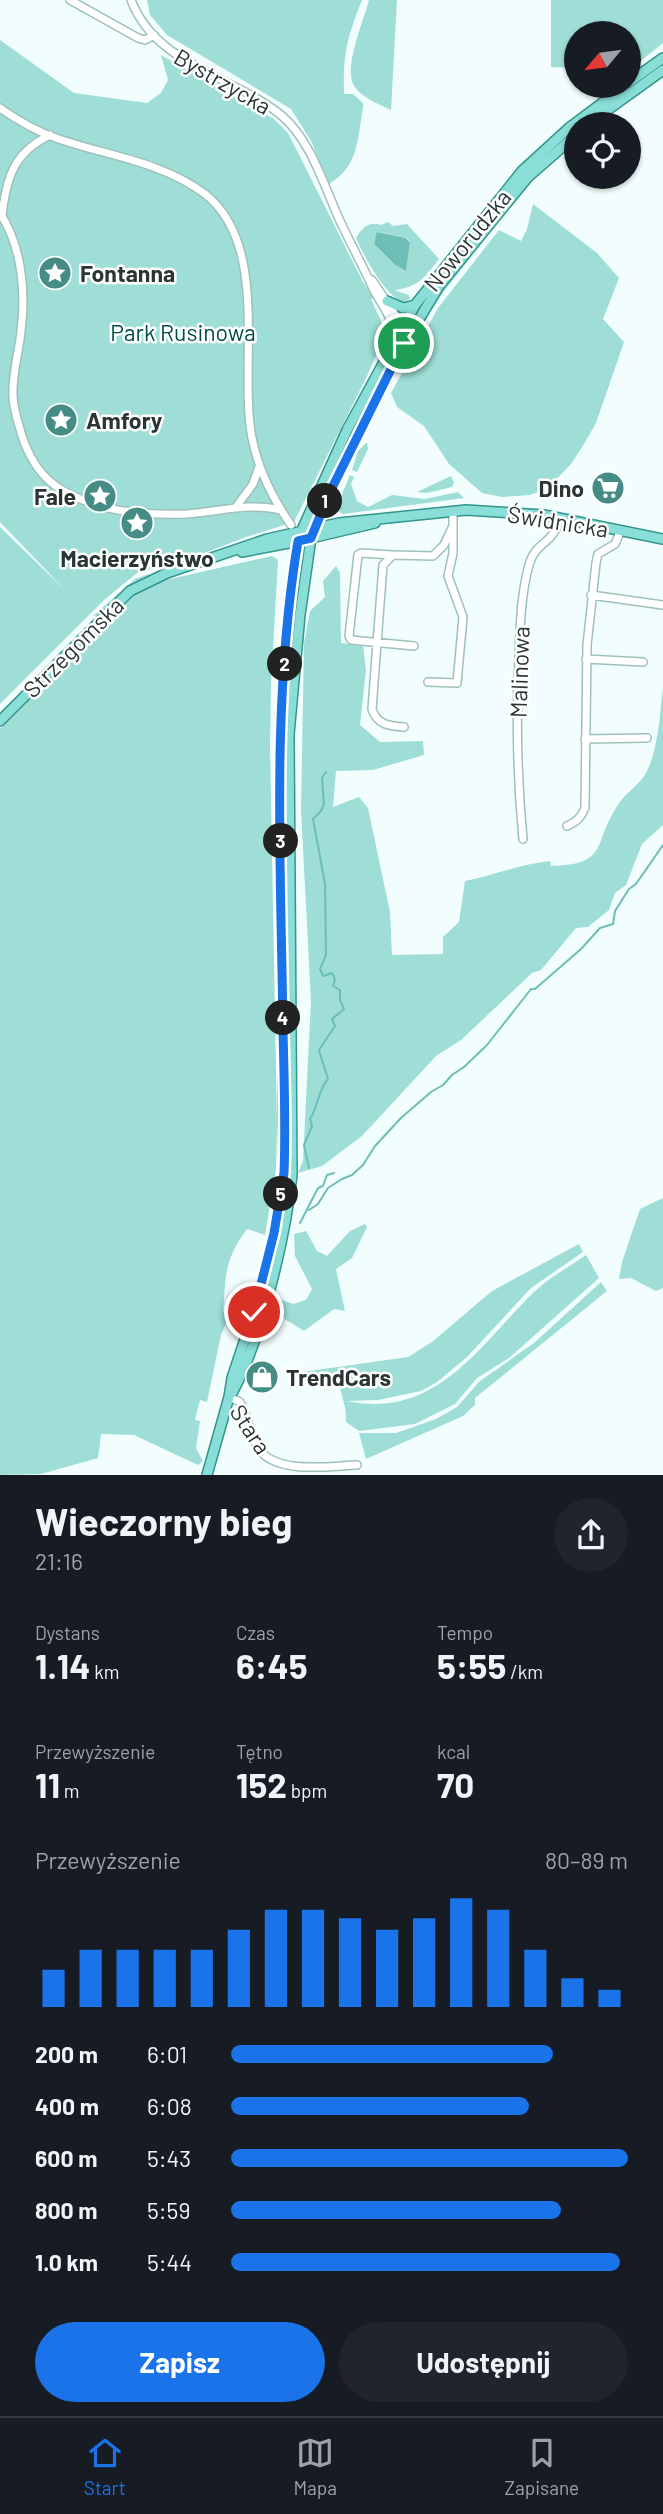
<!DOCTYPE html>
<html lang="pl">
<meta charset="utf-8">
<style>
:root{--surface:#171b24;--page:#20242c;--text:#f1f3f6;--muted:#9ea1a6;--line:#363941;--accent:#1a73e8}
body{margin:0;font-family:Barlow,sans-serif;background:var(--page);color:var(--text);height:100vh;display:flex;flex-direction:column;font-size:26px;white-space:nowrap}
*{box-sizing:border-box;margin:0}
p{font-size:23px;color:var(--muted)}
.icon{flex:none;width:38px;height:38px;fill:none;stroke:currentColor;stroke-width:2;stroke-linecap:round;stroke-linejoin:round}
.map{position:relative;height:1475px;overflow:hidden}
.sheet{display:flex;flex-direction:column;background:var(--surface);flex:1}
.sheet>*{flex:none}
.needle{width:46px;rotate:241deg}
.fabs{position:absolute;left:564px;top:21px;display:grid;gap:14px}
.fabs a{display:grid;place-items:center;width:77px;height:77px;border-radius:50%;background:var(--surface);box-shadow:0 2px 5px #0004;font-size:35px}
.pin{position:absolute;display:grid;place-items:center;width:60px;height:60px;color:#fff;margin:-30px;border:4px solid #fff;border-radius:50%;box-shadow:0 2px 7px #0007}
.km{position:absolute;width:35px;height:35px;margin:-18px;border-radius:50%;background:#222;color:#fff;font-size:19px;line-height:35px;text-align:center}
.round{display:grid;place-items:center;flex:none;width:74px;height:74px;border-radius:37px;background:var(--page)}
.overview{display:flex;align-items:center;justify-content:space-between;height:119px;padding:0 35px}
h1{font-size:38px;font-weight:700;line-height:52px}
.stats{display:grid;grid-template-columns:repeat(3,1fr);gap:10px;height:119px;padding:7px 35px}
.stats div{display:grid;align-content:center}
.stats b{font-size:35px;font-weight:700}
.stats small{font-size:19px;font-weight:400}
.stats p{font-size:19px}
.chart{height:196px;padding:14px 35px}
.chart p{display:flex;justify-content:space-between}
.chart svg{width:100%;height:126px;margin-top:7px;stroke:var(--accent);stroke-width:6}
.primary-button{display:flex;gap:14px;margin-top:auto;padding:14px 35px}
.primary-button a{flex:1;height:80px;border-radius:42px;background:var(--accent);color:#fff;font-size:28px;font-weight:700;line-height:80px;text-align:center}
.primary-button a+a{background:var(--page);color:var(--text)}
ul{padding:0 35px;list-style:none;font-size:23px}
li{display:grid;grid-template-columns:112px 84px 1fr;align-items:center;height:52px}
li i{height:18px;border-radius:9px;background:var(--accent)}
.tabs{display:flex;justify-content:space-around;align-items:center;height:98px;border-top:2px solid var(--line);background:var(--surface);font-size:19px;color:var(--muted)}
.tabs a{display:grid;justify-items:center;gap:4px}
.tabs .current{color:var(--accent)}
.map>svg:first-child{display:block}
</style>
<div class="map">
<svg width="663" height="1475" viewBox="0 0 663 1475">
<rect width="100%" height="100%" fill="#f1fefd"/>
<!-- green -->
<path fill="#9eded6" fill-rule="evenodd" d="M147 0H362C347 38 343 53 344 94H353L363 103V108C357 140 359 166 329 184L311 141 291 109 167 35 150 15Z
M369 0H397L391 110C379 104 362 98 354 86 343 68 364 20 369 0Z
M551 0H663V43L637 64 628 65V33H576V68L551 67Z
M0 40 74 93 147 103 161 93 168 80 161 55 274 119 288 133 363 282 374 298 371 299 386 332 367 376 294 522 246 537 197 556 137 573 104 600 0 704V527L66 591 0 522Z
M533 204 597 253 619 278 603 319 624 342 596 423 584 444 571 464 548 488 530 495 502 497 482 493 449 464 424 426 397 407 391 393 438 308 499 230 521 241 527 229Z
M497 220 499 221 442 294 403 356 441 291Z
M388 222 393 226 407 224 439 259C426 276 418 288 394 290L409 295 410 299C405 301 403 303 399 300 382 290 364 256 356 238 362 228 369 221 381 225ZM378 232 407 238 410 243 406 271 395 265 374 244Z
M383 352 384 353 307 506 332 449Z
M390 356 392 357 318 510 316 509 349 435Z
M367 442 368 449 357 472 352 470 358 451Z
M350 475 354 477 351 484 357 501 368 507 392 495 425 499 458 492 464 498 343 514 338 511 337 506Z
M451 476 454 483 452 487 427 493 417 492Z
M272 556 278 560 271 683 270 746 277 1123 276 1169 265 1235 247 1229C224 1260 226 1274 223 1312L230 1314 221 1335 207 1402 200 1400 195 1420 200 1421 196 1448 203 1461 198 1465 134 1435 101 1434 98 1458 41 1474 0 1475V729L132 597 157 582Z
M298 560H301L285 738 288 1184C276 1251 259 1316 237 1380L282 1206 284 715Z
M336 566 340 573 341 643 363 646 366 670 360 725 380 742 423 741 424 755 373 770 336 771 333 807 359 797 368 808 390 912 392 955 443 954V937L459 922 465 881C494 875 521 864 550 861L551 866C609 864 592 846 616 808 623 795 632 791 641 780 658 761 660 712 663 687V825L642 844 626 885 615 893 609 910 588 927 576 928 541 970 532 973 461 1040 436 1056 362 1136 322 1166 298 1173 303 1161 311 1001 301 810 304 643 310 611 325 597 323 581Z
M149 574V577L100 615 93 616 135 579Z
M663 1198V1288L656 1291 631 1278 619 1279 622 1262 640 1209Z
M365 1224 367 1227 352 1258 336 1269 345 1311 334 1309 304 1331 273 1312 279 1299 293 1304 306 1300 312 1289 295 1256 294 1234 306 1231 317 1251 327 1256 350 1231Z
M579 1244 583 1252 531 1288 467 1357 437 1382 421 1391 378 1400 347 1401C436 1420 479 1346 533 1293 548 1278 569 1267 586 1255L599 1278 509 1358 477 1378 455 1404 415 1424 359 1431 346 1422C347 1408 342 1398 339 1384L302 1372 408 1357 432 1342 492 1291Z
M601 1282 607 1291 475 1398V1405L463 1416 366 1459 359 1433H396L436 1419 457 1407 480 1381 534 1343Z"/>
<!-- water -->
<path fill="#6dbeb6" d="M377 232 406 238 410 243 406 271 395 265 374 244Z"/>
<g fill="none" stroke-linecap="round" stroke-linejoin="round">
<!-- stream -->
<path stroke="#6dbeb6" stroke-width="2" d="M309 1168 304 1145 312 1126 310 1119C318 1107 318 1090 328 1079 325 1069 322 1061 319 1050L335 1026 332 1019 344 1009 340 1000V990L333 986 335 979 332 973 323 976 320 969 326 955 325 884 313 819 321 811 324 804 322 778 326 772
M309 1210 318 1204 328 1188 342 1179 352 1175 363 1165 375 1146 401 1118 431 1092 443 1085 452 1075 464 1067 487 1045 531 989H535L581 949 600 928 613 924 615 911 629 889 636 884 663 845
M300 1223 318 1188 323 1186 327 1175 334 1173"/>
<defs>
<path id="minor" d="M70 0 138 38 145 40 154 35
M131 0C156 65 231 75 281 115 311 140 324 186 340 221 350 242 361 263 371 284 376 297 387 309 391 322 393 328 393 336 393 343
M0 108C17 120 36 131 56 138 107 156 161 161 205 194 271 246 238 366 252 438 258 469 273 499 291 525
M0 213C22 247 26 292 21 331 19 352 12 374 13 395 13 409 18 422 22 436 36 478 59 494 101 506 128 514 158 515 186 514 219 512 248 502 281 510
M2 216C6 178 14 152 50 135
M372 280 404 328
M236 507 253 484 259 467
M392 555 361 553 358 555 349 636 351 640 414 646
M591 595 663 605
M586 659 643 662
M428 682 457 683 463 617 448 576 453 553V511
M404 727C389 726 377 725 372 709L383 565 393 555 433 556 444 545 453 526
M585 739 647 738
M567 826C576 822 581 818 585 808L587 645 596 563 598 554 615 544 621 530
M523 839C517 778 516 717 519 656 520 626 521 594 529 565 536 540 553 546 560 518
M229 1397 240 1402C248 1416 249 1435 258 1448 276 1475 329 1466 357 1465"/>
<path id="major" d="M628 83 663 58
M588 124 663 70
M387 301 403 308 415 305
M242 552 294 542 375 523
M0 721 130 591 167 573 267 539 339 523 466 510 544 515 663 539
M232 1393C261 1341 286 1235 292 1175L289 734 300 615 311 538 329 493 397 356 439 286 528 177 576 135
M207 1475 229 1397 232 1378 254 1312 274 1233 284 1173 280 720 291 584 301 532 347 430 415 305 522 171 570 127 625 86"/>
</defs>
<!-- minor casing -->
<use href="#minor" stroke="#9fc0bb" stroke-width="10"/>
<!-- major casing -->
<use href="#major" stroke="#34958d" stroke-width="12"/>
<!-- minor -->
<use href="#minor" stroke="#fff" stroke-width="7"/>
<!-- major -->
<use href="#major" stroke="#89ded7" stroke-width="9"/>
</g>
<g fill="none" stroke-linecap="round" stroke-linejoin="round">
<defs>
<path id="route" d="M254 1312 274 1233 284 1173C286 1125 284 1077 283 1030 281 867 271 702 298 541L311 538 329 494 404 343"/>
</defs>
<!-- route casing -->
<use href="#route" stroke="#fff" stroke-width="14"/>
<!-- route -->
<use href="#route" stroke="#1a73e8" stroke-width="9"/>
</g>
<!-- icons -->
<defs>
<symbol id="sight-disc" viewBox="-11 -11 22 22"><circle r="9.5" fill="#458c85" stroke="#fff"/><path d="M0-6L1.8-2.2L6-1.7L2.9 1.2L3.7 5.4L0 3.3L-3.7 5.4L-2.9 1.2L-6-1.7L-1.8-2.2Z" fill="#fff"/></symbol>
<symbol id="supermarket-disc" viewBox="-11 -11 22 22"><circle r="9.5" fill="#458c85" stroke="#fff"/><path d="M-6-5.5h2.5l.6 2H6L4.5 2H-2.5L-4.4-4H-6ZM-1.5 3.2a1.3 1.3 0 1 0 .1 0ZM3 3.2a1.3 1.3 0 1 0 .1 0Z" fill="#fff"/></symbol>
<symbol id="shop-disc" viewBox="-11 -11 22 22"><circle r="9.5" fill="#458c85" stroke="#fff"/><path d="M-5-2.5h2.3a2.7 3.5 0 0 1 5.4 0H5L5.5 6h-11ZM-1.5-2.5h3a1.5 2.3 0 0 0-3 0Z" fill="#fff"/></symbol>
</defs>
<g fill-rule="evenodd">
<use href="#sight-disc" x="36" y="254" width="38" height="38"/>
<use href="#sight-disc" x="42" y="401" width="38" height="38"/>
<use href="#supermarket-disc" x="589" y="469" width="38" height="38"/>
<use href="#sight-disc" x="81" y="477" width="38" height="38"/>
<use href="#sight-disc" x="118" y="504" width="38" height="38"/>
<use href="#shop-disc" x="243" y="1358" width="38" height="38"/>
</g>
<g text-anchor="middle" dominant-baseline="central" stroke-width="5" stroke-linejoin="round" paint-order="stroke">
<!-- street labels -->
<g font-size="23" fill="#293635" stroke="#fff">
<text transform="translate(223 81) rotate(30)">Bystrzycka</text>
<text transform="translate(467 240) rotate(-51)">Noworudzka</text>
<text transform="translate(558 521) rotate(9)">Świdnicka</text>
<text transform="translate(73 647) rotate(-45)">Strzegomska</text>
<text transform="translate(519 672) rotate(-88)">Malinowa</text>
<text transform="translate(251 1429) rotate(57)">Stara</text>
</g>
<!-- poi labels -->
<g font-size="23" font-weight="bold" fill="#293635" stroke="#fff" text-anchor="start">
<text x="80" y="273">Fontanna</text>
<text x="86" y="420">Amfory</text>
<text x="584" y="488" text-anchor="end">Dino</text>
<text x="76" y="496" text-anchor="end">Fale</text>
<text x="137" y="558" text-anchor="middle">Macierzyństwo</text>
<text x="286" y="1377">TrendCars</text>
</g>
<!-- park labels -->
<g font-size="23" fill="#004c47" stroke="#fff">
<text x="183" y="332">Park Rusinowa</text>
</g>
</g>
</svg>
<div class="fabs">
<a><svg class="needle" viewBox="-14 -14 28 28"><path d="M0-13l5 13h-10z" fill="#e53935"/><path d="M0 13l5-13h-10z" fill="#9ea1a6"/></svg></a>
<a><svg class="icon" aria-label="locate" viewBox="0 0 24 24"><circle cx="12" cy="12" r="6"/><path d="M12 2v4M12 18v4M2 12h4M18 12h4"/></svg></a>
</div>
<div class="pin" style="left:404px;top:343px;background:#1e9e55"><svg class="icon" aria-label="arrive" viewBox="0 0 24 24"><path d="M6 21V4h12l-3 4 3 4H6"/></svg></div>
<div class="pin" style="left:254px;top:1312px;background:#d93025"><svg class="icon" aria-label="check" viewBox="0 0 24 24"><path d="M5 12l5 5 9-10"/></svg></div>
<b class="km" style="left:325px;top:501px">1</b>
<b class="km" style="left:285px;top:664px">2</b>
<b class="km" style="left:281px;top:841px">3</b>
<b class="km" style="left:283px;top:1018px">4</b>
<b class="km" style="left:281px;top:1194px">5</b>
</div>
<section class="sheet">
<div class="overview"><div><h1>Wieczorny bieg</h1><p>21:16</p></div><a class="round"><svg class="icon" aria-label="share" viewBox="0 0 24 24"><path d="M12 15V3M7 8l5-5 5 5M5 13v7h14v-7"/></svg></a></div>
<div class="stats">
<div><p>Dystans</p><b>1.14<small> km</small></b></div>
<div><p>Czas</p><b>6:45</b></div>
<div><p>Tempo</p><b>5:55<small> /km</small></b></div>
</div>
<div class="stats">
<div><p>Przewyższenie</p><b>11<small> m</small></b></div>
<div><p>Tętno</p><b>152<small> bpm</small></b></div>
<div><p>kcal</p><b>70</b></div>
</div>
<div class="chart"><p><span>Przewyższenie</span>80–89 m</p>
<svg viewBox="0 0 160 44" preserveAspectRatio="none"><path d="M5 44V31M15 44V24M25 44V24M35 44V24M45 44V24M55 44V17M65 44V10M75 44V10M85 44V13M95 44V17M105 44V13M115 44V6M125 44V10M135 44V24M145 44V34M155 44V38"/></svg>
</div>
<ul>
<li><b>200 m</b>6:01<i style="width:81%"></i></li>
<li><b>400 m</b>6:08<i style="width:75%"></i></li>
<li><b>600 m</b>5:43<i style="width:100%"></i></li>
<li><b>800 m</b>5:59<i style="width:83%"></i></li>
<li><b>1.0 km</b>5:44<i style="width:98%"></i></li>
</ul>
<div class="primary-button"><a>Zapisz</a><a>Udostępnij</a></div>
</section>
<nav class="tabs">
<a class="current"><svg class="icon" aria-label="home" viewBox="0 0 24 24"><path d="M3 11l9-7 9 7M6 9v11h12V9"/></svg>Start</a>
<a><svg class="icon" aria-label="map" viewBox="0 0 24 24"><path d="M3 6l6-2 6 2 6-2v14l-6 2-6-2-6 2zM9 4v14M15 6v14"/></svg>Mapa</a>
<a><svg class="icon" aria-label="saved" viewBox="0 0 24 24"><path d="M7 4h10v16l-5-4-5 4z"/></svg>Zapisane</a>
</nav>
